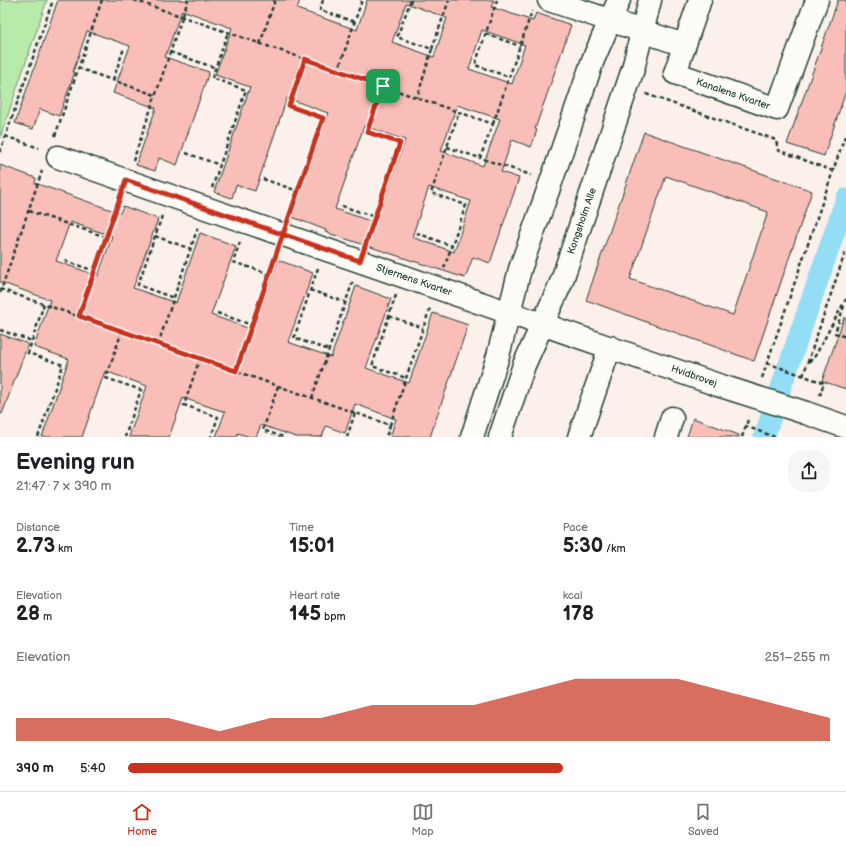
<!DOCTYPE html>
<meta charset="utf-8">
<style>
:root{--surface:#fff;--page:#f6f6f6;--text:#202124;--muted:#757577;--line:#e0e0e0;--accent:#c8321e}
body{margin:0;font-family:"Balsamiq Sans",sans-serif;background:var(--page);color:var(--text);height:100vh;display:flex;flex-direction:column;font-size:15px;white-space:nowrap}
*{box-sizing:border-box;margin:0}
p{font-size:13px;color:var(--muted)}
.icon{flex:none;width:22px;height:22px;fill:none;stroke:currentColor;stroke-width:2;stroke-linecap:round;stroke-linejoin:round}
.map{position:relative;height:437px;overflow:hidden}
.panel{display:flex;flex-direction:column;background:var(--surface);flex:1}
.panel>*{flex:none}
.pin{position:absolute;display:grid;place-items:center;width:34px;height:34px;color:#fff;margin:-17px;border-radius:8px;box-shadow:0 2px 6px #0006}
.round{display:grid;place-items:center;flex:none;width:42px;height:42px;border-radius:16px;background:var(--page)}
.summary{display:flex;align-items:center;justify-content:space-between;height:68px;padding:0 16px}
h1{font-size:22px;font-weight:700;line-height:30px}
.figures{display:grid;grid-template-columns:repeat(3,1fr);gap:6px;height:68px;padding:4px 16px}
.figures div{display:grid;align-content:center}
.figures b{font-size:20px;font-weight:700}
.figures small{font-size:11px;font-weight:400}
.figures p{font-size:11px}
.chart{height:112px;padding:8px 16px}
.chart p{display:flex;justify-content:space-between}
.chart svg{width:100%;height:72px;margin-top:4px;fill:var(--accent);opacity:.7}
ul{padding:0 16px;list-style:none;font-size:13px}
li{display:grid;grid-template-columns:64px 48px 1fr;align-items:center;height:30px}
li i{height:10px;border-radius:5px;background:var(--accent)}
.tabs{display:flex;justify-content:space-around;align-items:center;height:56px;border-top:1px solid var(--line);background:var(--surface);font-size:11px;color:var(--muted)}
.tabs a{display:grid;justify-items:center;gap:2px}
.tabs .current{color:var(--accent)}
.map>svg:first-child{display:block}
</style>
<div class="map">
<svg width="846" height="437" viewBox="0 0 846 437">
<rect width="100%" height="100%" fill="#fcf0ea"/>
<filter id="ink" filterUnits="userSpaceOnUse"><feTurbulence type="fractalNoise" baseFrequency=".025" numOctaves="2"/><feDisplacementMap in="SourceGraphic" scale="8" xChannelSelector="R" yChannelSelector="G"/><feConvolveMatrix kernelMatrix="1 2 1 2 8 2 1 2 1" color-interpolation-filters="sRGB"/></filter>
<g filter="url(#ink)">
<!-- green -->
<path fill="#b8eaaa" stroke="#6c946f" d="M0 0H47L0 138Z"/>
<g fill="none" stroke-linecap="round" stroke-linejoin="round">
<!-- canal -->
<path stroke="#93ddf5" stroke-width="21" d="M764 437 846 199"/>
</g>
<!-- building -->
<path fill="#fabeb8" stroke="#1f3d34" fill-rule="evenodd" d="M58 0H300L297 9 357 30 367 0H494L491 7 533 21 536 13 571 25 535 129 537 130 531 147 512 140 501 172 519 178 490 263 473 257 465 278 325 232 326 230 292 217 328 113 287 98 255 191 236 185 232 198 214 192 250 87 215 75 232 28 182 10 165 57 209 72 177 165 159 158 155 171 136 165 156 108 113 93 130 46 87 31 73 72H75L59 116 40 109 33 129 15 123ZM406 3 447 18 434 57 392 42ZM482 30 525 45 512 84 469 69ZM457 105 500 119 483 166 441 151ZM364 126 405 140 376 223 335 209ZM429 187 471 201 454 252 412 237Z
M838 0H846V91L824 156 787 144Z
M644 132 812 191 754 361 586 300ZM666 176 768 212 733 315 630 279Z
M0 165 36 178 35 183 120 213 123 206 158 219 133 288 176 303 200 233 236 246 211 315 253 330 278 260 313 273 288 342 331 357 356 286 391 299 366 368 409 383 433 313 468 325 430 437H390L396 419 355 404 345 433 326 426 322 437H296L261 425 256 437H250L238 433 236 437H216L225 412 183 398 169 437H129L147 386 105 371 82 437H42L69 359 34 347 50 300 0 282ZM70 222 112 236 98 276 56 261Z
M844 318H846V389L822 381Z
M0 334 28 344 2 414 0 413Z
M693 418 739 435V437H687Z"/>
<g fill="none" stroke-linecap="round" stroke-linejoin="round">
<defs>
<path id="street" d="M549 0 684 45
M700 0 675 73 777 109 817 0
M58 157 718 385
M806 413 846 427
M579 437 610 347
M666 437 672 418"/>
<path id="secondary" d="M472 437 498 356 520 269 551 182 593 60 619 0
M500 437 524 365 561 283 633 69 650 0"/>
</defs>
<!-- street casing -->
<use href="#street" stroke="#1f3d34" stroke-width="25"/>
<!-- secondary casing -->
<use href="#secondary" stroke="#1f3d34" stroke-width="25"/>
<!-- path -->
<path stroke="#1f3d34" stroke-width="2.5" stroke-dasharray="4 3" stroke-linecap="butt" d="M134 0 493 124 480 158 531 175
M323 0 320 10 355 22
M411 0 397 37 432 49 417 98
M497 0 475 65 509 77
M486 34 520 46
M260 44 275 0
M432 49 449 0
M170 52 216 68
M78 68 155 95
M338 71 362 0
M113 80 124 48
M646 94 776 140 778 150 833 171
M493 124 532 11
M5 136 39 148
M55 136 102 0
M447 147 480 158
M0 152 53 0
M186 153 220 165
M133 161 188 0
M263 179 298 191
M212 188 246 90 212 78 228 32
M342 206 375 217
M29 211 106 237
M290 215 323 118 289 106 305 59
M162 216 138 285 174 298
M417 233 452 246
M155 236 191 249
M240 242 233 262 270 274
M366 242 400 143 367 132 383 86
M65 261 95 271
M318 268 294 338 329 350
M444 268 466 205 431 193 459 112
M0 289 390 425 386 437
M310 290 345 302
M0 293 42 171
M396 295 372 366 406 378
M844 306 835 333 846 337
M217 313 252 325
M79 316 119 199
M389 316 423 328
M0 330 32 341
M122 331 106 378 141 390 125 437
M158 344 198 227
M200 358 184 405 218 417 211 437
M809 362 815 356 846 299
M767 363 824 383 820 394H822
M236 371 276 254
M803 376 846 250
M762 378 846 133
M278 386 263 430 283 437
M312 398 353 281
M390 425 430 308
M745 426 775 437
M38 437 63 365 28 353 44 304
M347 437 355 413
M742 437 749 417"/>
<!-- street -->
<use href="#street" stroke="#fdfcf7" stroke-width="22"/>
<!-- secondary -->
<use href="#secondary" stroke="#fdfcf7" stroke-width="22"/>
<defs>
<path id="street-bridge" d="M718 385 806 413"/>
</defs>
<!-- street-bridge casing -->
<use href="#street-bridge" stroke="#1f3d34" stroke-width="25" stroke-linecap="butt"/>
<!-- street-bridge -->
<use href="#street-bridge" stroke="#fdfcf7" stroke-width="22"/>
</g>
</g>
<g fill="none" stroke-linecap="round" stroke-linejoin="round" filter="url(#ink)">
<defs>
<path id="route" d="M383 86 367 132 400 143 360 261C282 234 204 207 126 180L79 316 236 371C265 287 294 202 323 118L289 106 305 59 383 86"/>
</defs>
<!-- route casing -->
<use href="#route" stroke="#fff" stroke-width="8"/>
<!-- route -->
<use href="#route" stroke="#c8321e" stroke-width="5"/>
</g>
<g text-anchor="middle" dominant-baseline="central" stroke-width="3" stroke-linejoin="round" paint-order="stroke">
<!-- street labels -->
<g font-size="10" fill="#1f3d34" stroke="#fdfcf7">
<text transform="translate(733 94) rotate(19)">Kanalens Kvarter</text>
<text transform="translate(582 221) rotate(-71)">Kongsholm Alle</text>
<text transform="translate(414 280) rotate(19)">Stjernens Kvarter</text>
<text transform="translate(694 376) rotate(19)">Hvidbrovej</text>
</g>
</g>
</svg>
<div class="pin" style="left:383px;top:86px;background:#1e9e55"><svg class="icon" aria-label="arrive" viewBox="0 0 24 24"><path d="M6 21V4h12l-3 4 3 4H6"/></svg></div>
</div>
<section class="panel">
<div class="summary"><div><h1>Evening run</h1><p>21:47 · 7 × 390 m</p></div><a class="round"><svg class="icon" aria-label="share" viewBox="0 0 24 24"><path d="M12 15V3M7 8l5-5 5 5M5 13v7h14v-7"/></svg></a></div>
<div class="figures">
<div><p>Distance</p><b>2.73<small> km</small></b></div>
<div><p>Time</p><b>15:01</b></div>
<div><p>Pace</p><b>5:30<small> /km</small></b></div>
</div>
<div class="figures">
<div><p>Elevation</p><b>28<small> m</small></b></div>
<div><p>Heart rate</p><b>145<small> bpm</small></b></div>
<div><p>kcal</p><b>178</b></div>
</div>
<div class="chart"><p><span>Elevation</span>251–255 m</p>
<svg viewBox="0 0 160 44" preserveAspectRatio="none"><path d="M0 44V30L10 30L20 30L30 30L40 38L50 30L60 30L70 22L80 22L90 22L100 14L110 6L120 6L130 6L140 14L150 22L160 30V44z"/></svg>
</div>
<ul>
<li><b>390 m</b>5:40<i style="width:62%"></i></li>
</ul>
</section>
<nav class="tabs">
<a class="current"><svg class="icon" aria-label="home" viewBox="0 0 24 24"><path d="M3 11l9-7 9 7M6 9v11h12V9"/></svg>Home</a>
<a><svg class="icon" aria-label="map" viewBox="0 0 24 24"><path d="M3 6l6-2 6 2 6-2v14l-6 2-6-2-6 2zM9 4v14M15 6v14"/></svg>Map</a>
<a><svg class="icon" aria-label="saved" viewBox="0 0 24 24"><path d="M7 4h10v16l-5-4-5 4z"/></svg>Saved</a>
</nav>
